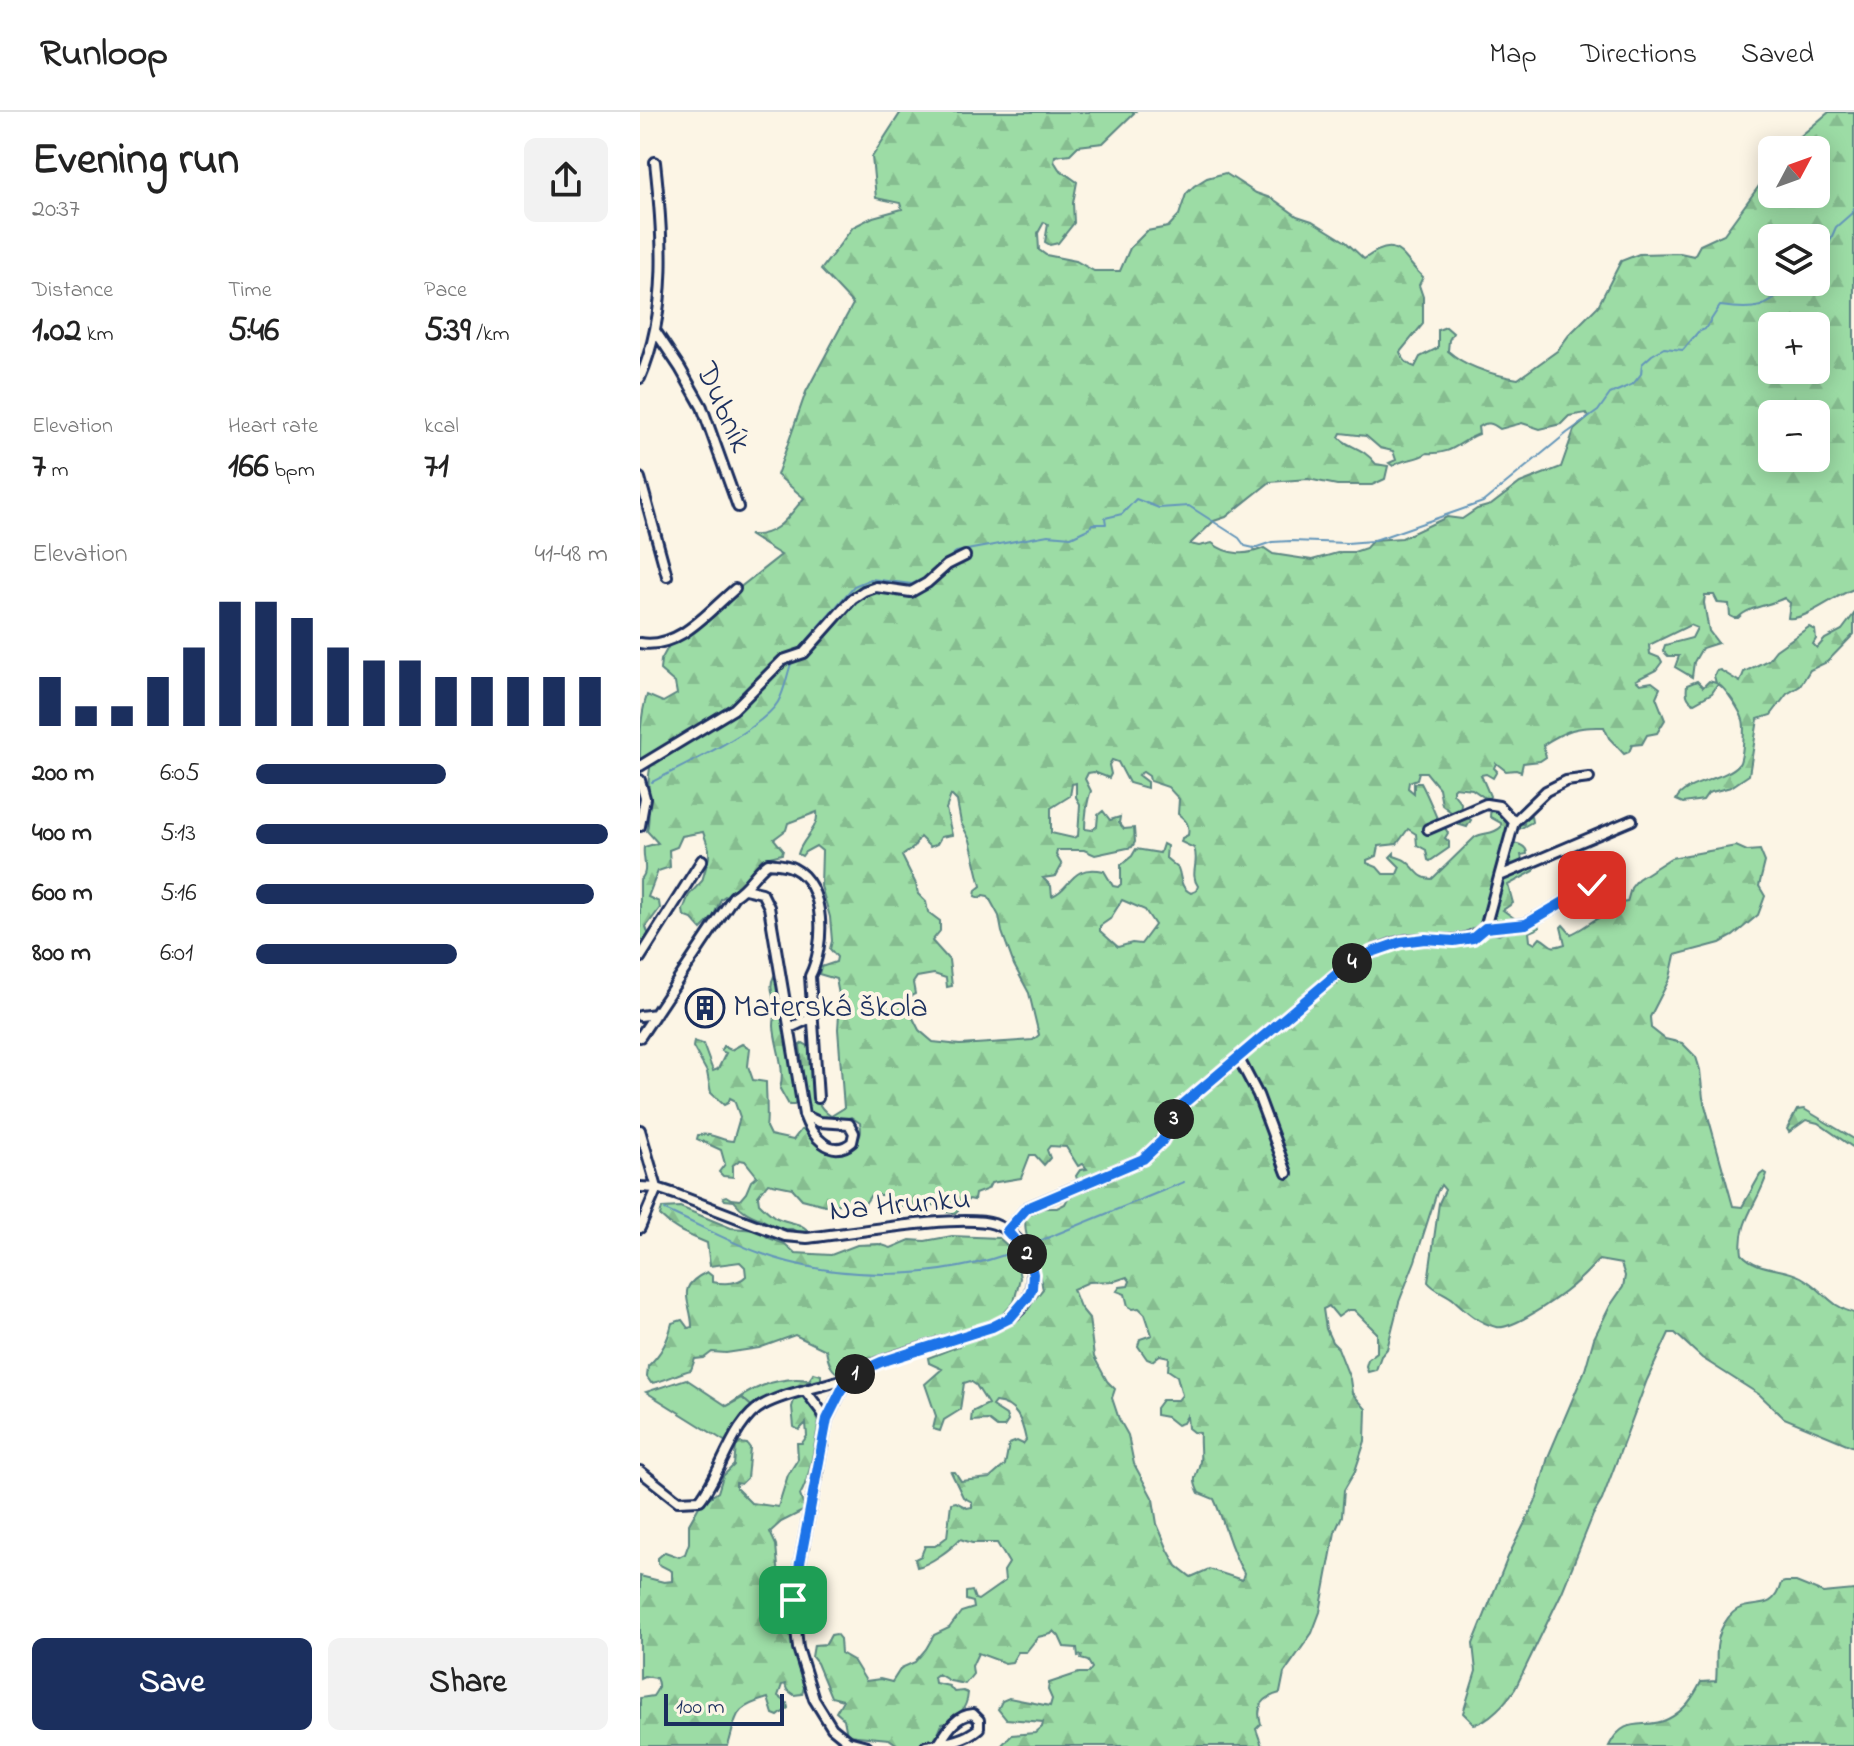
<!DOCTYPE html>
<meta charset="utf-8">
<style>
:root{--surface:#fff;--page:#f2f2f2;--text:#222;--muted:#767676;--line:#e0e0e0;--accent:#1b2f5e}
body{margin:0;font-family:"Indie Flower",sans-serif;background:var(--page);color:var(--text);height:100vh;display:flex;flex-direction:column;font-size:30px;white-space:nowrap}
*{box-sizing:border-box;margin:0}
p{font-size:26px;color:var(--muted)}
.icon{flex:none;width:44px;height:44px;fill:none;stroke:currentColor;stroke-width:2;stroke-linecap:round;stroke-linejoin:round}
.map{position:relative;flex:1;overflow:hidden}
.details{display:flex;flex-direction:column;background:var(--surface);width:640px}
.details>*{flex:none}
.needle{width:52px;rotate:49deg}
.fabs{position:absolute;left:1118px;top:24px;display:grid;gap:16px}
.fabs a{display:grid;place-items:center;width:72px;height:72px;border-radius:12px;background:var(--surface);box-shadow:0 4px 20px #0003;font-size:40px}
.scale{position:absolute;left:24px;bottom:20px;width:120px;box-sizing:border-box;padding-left:8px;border:4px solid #1b2f5e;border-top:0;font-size:22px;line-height:28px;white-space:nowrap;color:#1b2f5e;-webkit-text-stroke:6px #fcf5e5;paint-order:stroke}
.pin{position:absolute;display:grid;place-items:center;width:68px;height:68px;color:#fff;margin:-34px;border-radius:16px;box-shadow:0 4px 12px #0006}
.km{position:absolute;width:40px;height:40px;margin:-20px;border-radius:50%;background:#222;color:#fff;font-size:22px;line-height:40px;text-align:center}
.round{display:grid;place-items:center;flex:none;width:84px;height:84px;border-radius:12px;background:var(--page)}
.overview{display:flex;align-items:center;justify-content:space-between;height:136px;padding:0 32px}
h1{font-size:44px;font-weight:800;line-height:60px}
.metrics{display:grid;grid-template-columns:repeat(3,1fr);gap:12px;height:136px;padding:8px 32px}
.metrics div{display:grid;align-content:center}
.metrics b{font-size:34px;font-weight:800}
.metrics small{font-size:22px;font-weight:400}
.metrics p{font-size:22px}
.chart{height:224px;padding:16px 32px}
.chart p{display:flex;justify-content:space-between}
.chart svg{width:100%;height:144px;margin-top:8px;stroke:var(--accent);stroke-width:6}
.action{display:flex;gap:16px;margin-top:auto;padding:16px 32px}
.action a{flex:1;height:92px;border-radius:12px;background:var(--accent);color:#fff;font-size:32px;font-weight:800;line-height:92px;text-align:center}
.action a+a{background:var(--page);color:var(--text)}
ul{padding:0 32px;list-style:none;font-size:26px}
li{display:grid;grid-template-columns:128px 96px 1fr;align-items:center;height:60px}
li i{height:20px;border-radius:10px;background:var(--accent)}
header{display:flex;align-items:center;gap:48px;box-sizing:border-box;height:112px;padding:0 40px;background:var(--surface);border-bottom:2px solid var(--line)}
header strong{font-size:38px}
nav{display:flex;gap:44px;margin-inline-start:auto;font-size:28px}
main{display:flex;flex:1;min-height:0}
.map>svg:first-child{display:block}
</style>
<header>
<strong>Runloop</strong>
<nav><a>Map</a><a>Directions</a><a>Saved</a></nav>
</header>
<main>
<section class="details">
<div class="overview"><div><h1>Evening run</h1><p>20:37</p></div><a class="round"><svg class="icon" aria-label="share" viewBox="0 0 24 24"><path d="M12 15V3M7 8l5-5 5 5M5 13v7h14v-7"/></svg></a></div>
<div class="metrics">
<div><p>Distance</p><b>1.02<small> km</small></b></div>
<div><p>Time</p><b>5:46</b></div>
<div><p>Pace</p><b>5:39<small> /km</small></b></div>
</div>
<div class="metrics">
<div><p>Elevation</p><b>7<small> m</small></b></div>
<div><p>Heart rate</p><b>166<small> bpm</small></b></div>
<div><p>kcal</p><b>71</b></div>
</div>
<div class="chart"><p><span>Elevation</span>41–48 m</p>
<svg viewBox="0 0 160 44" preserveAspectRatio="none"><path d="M5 44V29M15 44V38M25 44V38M35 44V29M45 44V20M55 44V6M65 44V6M75 44V11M85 44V20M95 44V24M105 44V24M115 44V29M125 44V29M135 44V29M145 44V29M155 44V29"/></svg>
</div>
<ul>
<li><b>200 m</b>6:05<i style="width:54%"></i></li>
<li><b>400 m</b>5:13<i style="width:100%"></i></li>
<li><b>600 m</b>5:16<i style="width:96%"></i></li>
<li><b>800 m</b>6:01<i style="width:57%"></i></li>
</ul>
<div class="action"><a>Save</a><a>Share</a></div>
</section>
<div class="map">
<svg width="1214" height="1634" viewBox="0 0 1214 1634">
<defs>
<pattern id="forest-firs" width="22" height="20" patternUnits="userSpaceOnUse" patternTransform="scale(2)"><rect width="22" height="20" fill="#9cdca5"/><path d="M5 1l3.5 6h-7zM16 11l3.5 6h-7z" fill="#86bd90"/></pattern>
</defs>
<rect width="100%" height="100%" fill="#fcf5e5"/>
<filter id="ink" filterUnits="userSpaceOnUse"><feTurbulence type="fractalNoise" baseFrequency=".0125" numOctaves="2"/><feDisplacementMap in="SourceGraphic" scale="16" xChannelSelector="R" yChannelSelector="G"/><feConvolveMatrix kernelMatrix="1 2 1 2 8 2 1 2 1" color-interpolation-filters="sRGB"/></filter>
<g filter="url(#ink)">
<!-- forest -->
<path fill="url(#forest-firs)" stroke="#5c8682" stroke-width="2" fill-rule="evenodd" d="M261 0H495L463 31 438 34 430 42 415 44 414 49 419 57 437 70 433 91 434 111 418 131 410 133 405 130 408 112 404 110 398 121 399 138 406 143 436 149 454 159H480L490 136 507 119 528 115 539 103 546 82 554 74 567 66 585 61 616 81 633 87 657 104 672 109 706 130 724 147C759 122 759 143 783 165L779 173 783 185V212L760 240C762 247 768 253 775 255L780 245 798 236V218L806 215 813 221 809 228 808 239C827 256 853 263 878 267L917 239 929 223 958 194 981 149 999 142 1040 141 1054 144 1060 133 1084 122 1132 56V82H1176V38H1144L1189 0H1214V477C1195 483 1165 509 1148 506L1150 491 1144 486C1129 494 1109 494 1098 506H1094L1090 504 1089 492 1078 491 1074 483H1065L1064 491 1069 519 1078 531 1062 536 1054 550 1052 565 1035 555 1039 544H1028L1023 539 1025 533 1052 526 1057 516 1050 513 1009 533 1010 542 1020 546 1022 550 1016 558 996 568 1000 572 1012 570 1020 576 1016 585 1025 608 1017 621 1007 623 1002 632 992 633 989 640 984 642 969 626 964 615C937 614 926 618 903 633L906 645 900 649 883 651 881 660 876 658 866 659 856 651 854 656 857 659 853 666 846 662 841 663 850 684 848 688 832 677 815 675 813 677V681L821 691 820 703 831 708 827 715 813 711 811 700 802 693 799 676 786 660H779L777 667 769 670 768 676 774 681V671H781C787 682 791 692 796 704 799 712 805 713 808 721L805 726 809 730V736L790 749 788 748 786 738 777 733 776 722 768 717 757 732 739 734 737 744 727 748V751L737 755 743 762H757L760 755 750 745 754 741V744C758 746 763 746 766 749 776 756 778 767 792 767L835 725C844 720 853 723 861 715V711L850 705 851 692 878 713 884 712 885 706 891 704 892 710 876 719 871 726 873 731C880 732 887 735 887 742L881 743 882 748 895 756 894 759 868 773 873 791 863 798 874 806 870 810H856L854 788 839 817 859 823 870 817 885 816 888 812H898L899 816 889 820 890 829 895 832 900 826C912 832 908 838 925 832L921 815 923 813 931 822C944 817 955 805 968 802L974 792 987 790 991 776 998 767 1031 746 1096 734 1107 739 1120 738 1125 750 1119 774 1125 784 1118 803 1093 824 1080 831 1035 843 1030 866 1010 905 1011 916 1025 927 1042 931 1056 945 1060 958 1063 986 1093 1094 1102 1095 1120 1063 1124 1060 1127 1062C1119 1090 1097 1110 1102 1142 1117 1159 1143 1155 1161 1165 1183 1177 1189 1194 1214 1201V1335L1144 1306 1120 1283 1062 1246 1035 1221H1029L1007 1268 962 1388 953 1403 922 1480 875 1577C867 1589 848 1610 834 1612L823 1601 836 1559 833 1532 868 1445 897 1386 908 1345 945 1258 954 1226 970 1194 983 1175 985 1164 981 1152 959 1148C952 1154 948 1160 941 1166 928 1179 874 1219 856 1215 839 1211 826 1199 814 1188 806 1181 795 1179 788 1170L799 1091 805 1078 801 1073 797 1080 775 1149 759 1190 747 1237 741 1244 736 1258 728 1260 726 1254 728 1247 737 1240V1221L714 1198H708L698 1205 689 1194 683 1197 686 1217 692 1230 698 1236 710 1267 712 1281 726 1297 725 1329 715 1359 704 1378 702 1404 695 1420 680 1500 672 1521 644 1561 640 1581C624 1585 615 1594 621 1612L616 1617 622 1634H361L371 1623 395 1621 402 1615 403 1610 366 1607 358 1597 362 1589 369 1586 410 1594 412 1587 408 1578 409 1571 439 1561H448L452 1556 448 1549 441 1547 442 1543 438 1544 437 1536 424 1535 419 1524 414 1519 411 1522 398 1525 386 1540H378L372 1550 365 1551 338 1541 332 1554 333 1562 325 1572 310 1569 298 1562 294 1565 295 1571 309 1574 314 1580 323 1579 328 1581C327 1597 316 1609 302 1612L296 1627 280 1634H259L249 1627 207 1623 204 1607 196 1600 203 1588 191 1585 177 1551 172 1545 174 1533 186 1532 191 1523 196 1522 200 1527 201 1541 213 1548 226 1569 240 1567 252 1570 261 1556 275 1550 286 1537 294 1523 309 1516 321 1500 334 1496 333 1490 326 1488V1480L332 1479 335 1487 338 1488 365 1469 364 1459 369 1451 357 1431H332L320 1427C311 1437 289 1453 277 1455L275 1447 281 1444 285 1434H295L307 1425 311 1391 316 1390 327 1396 332 1395V1390L323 1385 311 1360H315L321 1369 350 1366 365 1353 369 1332 377 1329 383 1332 386 1328C382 1309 377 1292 355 1290L352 1294 366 1303 368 1309 364 1315H357L348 1308 331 1309 332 1300 348 1292 336 1273 330 1269 324 1271 320 1298 304 1308 300 1319 293 1317 296 1304 285 1272 302 1257 289 1251 288 1246 319 1234 323 1227 278 1232 258 1241 235 1245 212 1256 204 1264C191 1261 188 1250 186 1238L155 1223 119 1236 86 1241 72 1240 64 1246 55 1247 51 1258C37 1261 26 1269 11 1271L7 1265 8 1254C22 1241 28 1228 32 1211L42 1208 48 1216 52 1215C52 1189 33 1176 67 1160L72 1164V1170C84 1172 98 1173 106 1164L105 1155 100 1150 70 1154 67 1131C49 1123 35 1119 20 1104L22 1096 40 1095 91 1116 117 1118 129 1126 145 1132 155 1141 191 1143 217 1133 239 1132 251 1136 270 1128 285 1129 312 1124 359 1126 375 1140 380 1166 374 1190 360 1206 349 1213V1217L354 1220 380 1205 403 1177C397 1151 384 1131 385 1105L401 1096H417L425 1092 431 1080 445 1076 446 1070 437 1067 436 1064 440 1058 447 1057 443 1052 438 1054 426 1035 410 1034 407 1038 410 1046 404 1053 395 1043H390L381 1066 351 1071 348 1077 335 1082 334 1088 329 1087 315 1101 306 1100 297 1093C269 1094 264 1103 242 1083H231L224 1093 218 1095 200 1092 185 1093 162 1087 152 1076 128 1071 118 1084 119 1091C124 1096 129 1101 135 1105 148 1112 163 1109 170 1122L163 1124 152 1117H137C123 1104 108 1107 94 1089L85 1088 83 1085 86 1084 91 1087 100 1088 106 1081 111 1069 117 1064 105 1049 100 1048 93 1053V1065L83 1064 79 1060 85 1052 81 1038 57 1027 58 1023C72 1020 81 1029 93 1029L100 1005 94 988 90 986 88 991 84 993 71 981 67 960 53 935 54 929 63 932 73 959 78 957 86 941 81 939 83 934 91 938 102 932 110 936 108 954 113 968 126 970C126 982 128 1006 126 1015L130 1023 153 1028 161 1018 165 1017C180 1026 201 1053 216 1031 221 1023 222 1020 220 1011L211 1005 200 1009H170L158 986 154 993H149L140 977C146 955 135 935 134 914 134 907 136 900 135 894 134 883 128 875 134 864L138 866 159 958 162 952 160 933 163 931 168 934C179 957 165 988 191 1004L204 996 198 917 200 888 196 867 179 862 181 855 196 850 197 845 190 837 192 829 190 805 181 774 182 739 176 734 165 740 162 744 158 742C162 726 179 717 177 700L148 711 146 718 134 727 143 738 142 742 122 747 103 771 81 787 73 805 61 817 52 807 44 804 43 798 49 783 62 769 69 745V737L63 720 42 724 37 735 29 738 30 755 18 759 8 785 19 790 20 796 6 815 10 827 0 828V768C10 759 2 747 4 735L18 731 7 719C12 697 5 670 11 652L8 649 0 651C0 628 0 604 7 583L23 590 37 582 35 571 20 558 21 548 31 530 141 443 109 423C137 425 148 405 164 386L137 363 166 280 213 192 181 158 213 115 233 105 262 97 260 91 236 86 232 45ZM1132 126H1176V170H1132ZM1132 214H1176V258H1132ZM946 301 949 305 934 318 921 355 880 371 851 393 837 397 822 407 807 405 762 426 733 428 726 436 714 440H701L672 448 633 442 624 436C606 444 587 443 572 431L559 434 550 432 574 409 586 405 630 370 668 367 697 373H732L745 367 748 354 736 352C722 334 708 336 699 325L701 321 726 324 740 336 753 339 756 348 749 351 753 354C764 346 776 349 787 341 813 343 818 330 839 322L838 315C847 309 852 311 860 317L882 311 900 317 921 312 929 304ZM1132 302H1176V346H1132ZM472 648 478 650 489 671 507 676V670L498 663 503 660 509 664 510 669 528 675 539 687 538 702C546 708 550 713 548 723L542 726 541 730 554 736C560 750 549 761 558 774L556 779 551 781C539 775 542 766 538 756L526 746 527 734 523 732 520 741 496 737 492 744 481 753V772L478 775 473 774 464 759C429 752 432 777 412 784L411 774 403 766 416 764 422 753 416 743 417 738H444L455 743 492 735 495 730 494 716 484 717 479 711 480 705 470 708 463 699 458 703 457 714 452 718 445 717C445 707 447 688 451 679L445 667 448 661 454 660 469 666 471 662 469 653ZM436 671V685L440 692 438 724 433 726 411 721V696L430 684 432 672ZM311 683 317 689 321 711 330 728 341 774 336 778 335 784 340 786 343 783 348 784 359 804 362 820 374 853 389 881 399 923 393 928 320 933 293 930 279 918 265 890 267 886 275 882 273 871 277 865 294 862 306 866 307 875 312 874 309 848 292 829 300 819V809L288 800 286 790 278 782 276 772 262 744 273 736 280 725 290 735 297 732 301 725 312 723 306 697ZM482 788 505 798 515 813 501 832 492 831 478 835 460 819V814L470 807ZM487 1165 490 1169 488 1174 480 1175 477 1179 485 1182 488 1194 493 1197 499 1196 505 1202 512 1223 500 1227 498 1234 507 1247 512 1249 520 1243 529 1245 528 1258 537 1264 542 1283 538 1288H522L516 1296V1303L527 1305 537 1313 543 1311 547 1304 548 1316 553 1320 560 1321C559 1330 561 1339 560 1349 558 1365 550 1363 559 1381L574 1387C586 1413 589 1437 604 1461L602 1468 569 1457 551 1465 537 1454 528 1438 517 1412 513 1387 494 1352 488 1323 479 1307 472 1286 475 1277 467 1269 454 1245 449 1206 440 1195 433 1177 449 1170 475 1169Z
M1214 502V522L1187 550 1170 558 1160 574 1147 582 1131 603 1118 607 1109 663 1091 675 1068 681 1063 688 1043 691 1036 688C1043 670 1086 668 1099 652 1103 647 1105 614 1103 608 1100 598 1086 577 1078 572L1072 581 1054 591C1046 587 1046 581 1047 573L1057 569 1063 575 1069 569 1076 571 1074 564 1076 559 1080 558 1100 570 1104 560 1128 548 1136 538 1169 515 1175 518 1176 527 1173 532 1177 536 1185 527 1202 518Z
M1164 997 1214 1027V1036L1178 1011 1166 1008 1149 1020 1147 1017 1157 998Z
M174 1261 181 1263V1268L167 1270 165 1278C174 1287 174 1298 179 1310 174 1333 171 1364 160 1383L165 1398 141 1410 130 1420 136 1433 140 1477 145 1487 146 1504 165 1572 162 1582 154 1583 147 1578 145 1572 142 1573 138 1584 147 1591 148 1596 138 1604 133 1602 128 1586C93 1596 98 1601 88 1634H0V1586L13 1584C18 1577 20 1574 16 1566L4 1564 0 1566V1464L24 1470 32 1469V1459L18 1452V1446L25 1440 39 1445 45 1442 49 1431V1412L61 1391 78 1380 83 1364 94 1353 96 1335 100 1331 107 1332 110 1336 107 1366 101 1372 96 1371V1376L111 1391 138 1395 148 1363 158 1347 157 1331H162L167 1324 166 1311 159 1318 154 1315 152 1295 156 1282C130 1282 114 1294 94 1309L82 1299C106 1278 137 1263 169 1268Z
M1145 1470H1156L1183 1481 1214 1478V1634H969C985 1601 1005 1619 1028 1607 1044 1599 1053 1586 1061 1570L1076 1569C1078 1552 1074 1535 1081 1518 1101 1473 1130 1512 1141 1471Z"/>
<!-- green -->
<path fill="#9cdca5" stroke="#5c8682" stroke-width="2" d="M46 1267 87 1294 102 1286 116 1298 92 1332 94 1335 6 1280Z"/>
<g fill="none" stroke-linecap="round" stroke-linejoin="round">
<!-- stream -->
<path stroke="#6496ba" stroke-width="2" d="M1176 138 1189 131 1196 115 1212 101 1214 96
M157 540 214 474 231 467 272 472 285 466 316 440 408 423 431 425 450 416 452 412H466L465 406 482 402 496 387 519 396 549 394 599 426 605 434 614 436 632 430 651 429 707 431 732 429 843 390 927 321 958 299 970 282 993 272 1001 262 1002 252 1012 243 1024 236 1043 238 1058 220 1065 217 1080 194C1116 199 1128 197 1153 170
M12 670C41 655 122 617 138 590 145 578 147 562 152 549
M25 1098C57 1112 87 1129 120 1141 198 1170 302 1169 380 1137
M385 1135 544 1070"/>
<defs>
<path id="street" d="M16 220 40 256 62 295 98 395
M0 266C29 199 23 121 15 50
M0 366 27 464
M0 531C38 538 68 500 95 477
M0 654 94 597 143 548 164 541 212 487 224 479 236 475 271 480 287 471 307 453 325 444
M0 668 5 686 0 714
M788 717 846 692 859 694 874 710
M862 763 992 708
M105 777 122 781 129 795 164 1003C171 1023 191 1048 212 1030L214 1021 209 1012 179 1010 164 1003
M845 816 886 812 952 773
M0 846 62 748
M0 904 16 902
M150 916 171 906
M0 925 94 784C109 775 114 761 128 751 135 752 146 752 153 756 187 773 185 835 170 864L178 986
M598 945 618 983 647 1061
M0 1018 17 1076
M0 1075 17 1076 35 1082 145 1124 167 1126C206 1122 322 1101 354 1112 395 1127 408 1183 368 1207 347 1219 322 1224 299 1231 280 1237 260 1242 242 1249 230 1253 220 1260 209 1265 181 1276 149 1279 123 1293 92 1310 82 1361 60 1388L38 1389 0 1359
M0 1116 17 1076
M367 1119 387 1096 503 1047 522 1029 542 993 705 855C723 845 741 834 762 829 793 822 818 838 845 816L874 710 906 679 926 669 949 666
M208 1265 187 1307 153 1488 158 1536 174 1587 192 1616 208 1629 227 1634
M165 1278 187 1307
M286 1634C305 1631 324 1629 339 1616V1608L333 1602C316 1603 307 1619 299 1632"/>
</defs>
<!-- street casing -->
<use href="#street" stroke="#1b2f5e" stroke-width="14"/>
<!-- street -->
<use href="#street" stroke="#fcf5e5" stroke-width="8"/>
</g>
</g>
<g fill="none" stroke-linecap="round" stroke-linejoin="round" filter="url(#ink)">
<defs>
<path id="route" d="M153 1488 187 1307 208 1265 241 1250 352 1215 370 1206 388 1185 392 1176 393 1162 389 1144 367 1119 387 1096 503 1047 522 1029 542 993 705 855 732 840 761 830 785 827 814 829 833 826 845 816 886 812 952 773"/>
</defs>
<!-- route casing -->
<use href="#route" stroke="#fff" stroke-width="16"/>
<!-- route -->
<use href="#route" stroke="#1a73e8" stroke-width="10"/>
</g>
<!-- icons -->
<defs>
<symbol id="building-ring" viewBox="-11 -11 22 22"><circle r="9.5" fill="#fcf5e5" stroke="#1b2f5e" stroke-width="1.5"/><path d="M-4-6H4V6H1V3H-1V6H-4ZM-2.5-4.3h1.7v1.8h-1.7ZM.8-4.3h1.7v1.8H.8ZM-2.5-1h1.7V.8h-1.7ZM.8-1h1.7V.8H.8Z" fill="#1b2f5e"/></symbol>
</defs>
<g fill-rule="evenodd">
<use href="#building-ring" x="43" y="874" width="44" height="44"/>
</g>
<g text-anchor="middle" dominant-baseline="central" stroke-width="8" stroke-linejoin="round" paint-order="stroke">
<!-- street labels -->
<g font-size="32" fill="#1b2f5e" stroke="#fcf5e5">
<text transform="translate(82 296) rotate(66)">Dubník</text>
<text transform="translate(260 1094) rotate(-5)">Na Hrunku</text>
</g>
<!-- poi labels -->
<g font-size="32" fill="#1b2f5e" stroke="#fcf5e5" text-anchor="start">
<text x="93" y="896">Materská škola</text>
</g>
</g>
</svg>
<div class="fabs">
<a><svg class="needle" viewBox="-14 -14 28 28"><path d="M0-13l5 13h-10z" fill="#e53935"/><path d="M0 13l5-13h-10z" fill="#767676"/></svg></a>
<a><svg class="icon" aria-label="layers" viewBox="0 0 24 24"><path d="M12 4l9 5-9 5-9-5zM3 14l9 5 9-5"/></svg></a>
<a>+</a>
<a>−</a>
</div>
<div class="scale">100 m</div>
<div class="pin" style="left:153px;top:1488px;background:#1e9e55"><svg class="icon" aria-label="arrive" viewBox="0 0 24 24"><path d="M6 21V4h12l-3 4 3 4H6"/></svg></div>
<div class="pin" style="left:952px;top:773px;background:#d93025"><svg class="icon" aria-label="check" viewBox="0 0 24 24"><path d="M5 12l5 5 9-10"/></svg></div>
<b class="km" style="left:215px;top:1262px">1</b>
<b class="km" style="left:387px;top:1142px">2</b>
<b class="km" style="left:534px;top:1007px">3</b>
<b class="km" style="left:712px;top:851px">4</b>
</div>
</main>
